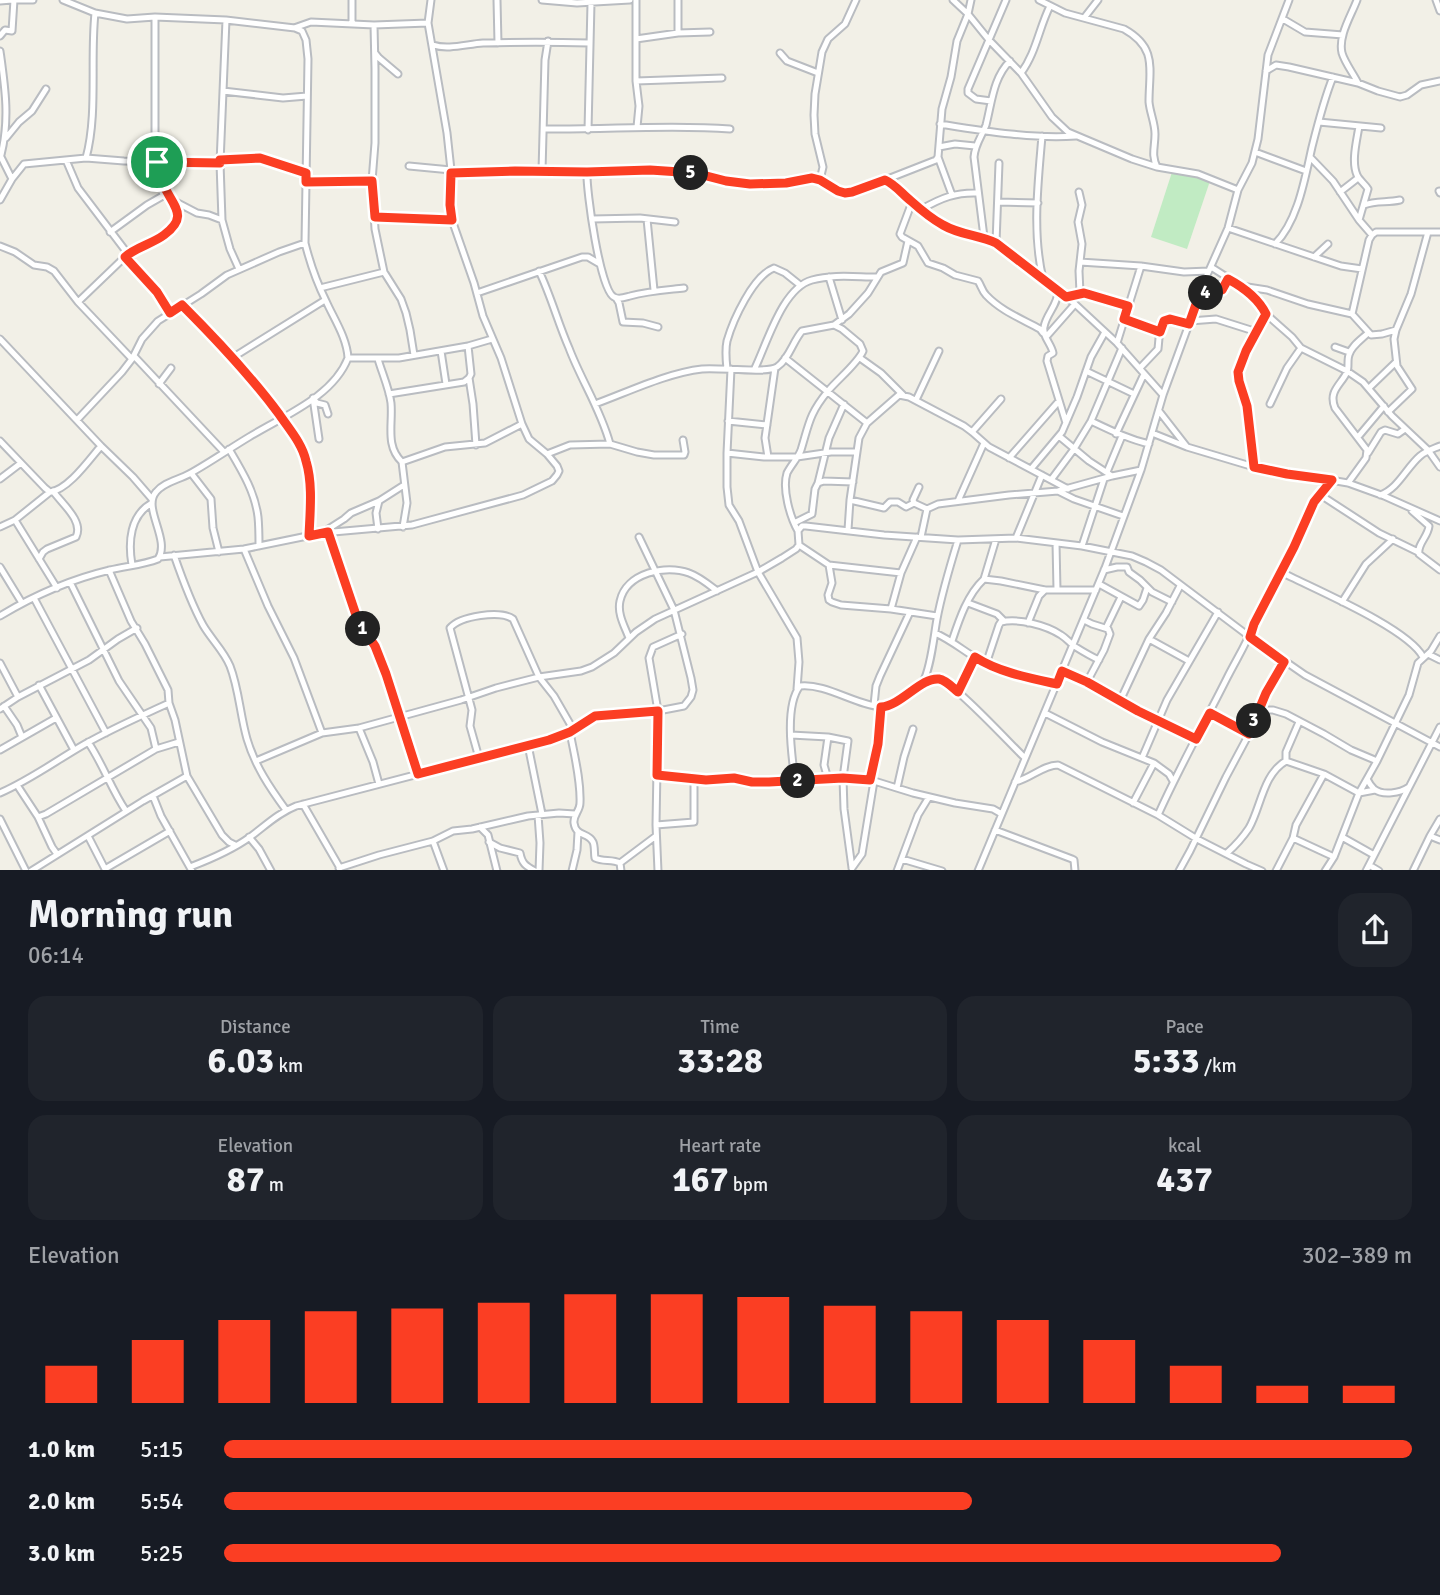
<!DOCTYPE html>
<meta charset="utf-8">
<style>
:root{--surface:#171b24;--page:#20242c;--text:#f1f3f6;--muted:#9ea1a6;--accent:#fb3e23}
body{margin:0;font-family:Signika,sans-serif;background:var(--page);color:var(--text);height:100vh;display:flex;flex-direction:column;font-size:26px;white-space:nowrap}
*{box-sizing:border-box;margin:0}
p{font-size:23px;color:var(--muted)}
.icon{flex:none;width:38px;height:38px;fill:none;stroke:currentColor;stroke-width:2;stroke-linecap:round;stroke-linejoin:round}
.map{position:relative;height:870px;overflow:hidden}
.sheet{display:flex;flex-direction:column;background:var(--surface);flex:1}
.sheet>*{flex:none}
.pin{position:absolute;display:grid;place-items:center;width:60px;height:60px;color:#fff;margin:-30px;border:4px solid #fff;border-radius:50%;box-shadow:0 2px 7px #0007}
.km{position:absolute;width:35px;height:35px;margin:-18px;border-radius:50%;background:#222;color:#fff;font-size:19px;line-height:35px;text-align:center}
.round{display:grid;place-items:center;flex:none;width:74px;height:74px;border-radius:21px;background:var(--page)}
.summary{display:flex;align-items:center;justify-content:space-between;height:119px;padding:0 28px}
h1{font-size:38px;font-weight:800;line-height:52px}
.metrics{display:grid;grid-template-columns:repeat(3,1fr);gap:10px;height:119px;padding:7px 28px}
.metrics div{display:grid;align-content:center;border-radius:18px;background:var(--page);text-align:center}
.metrics b{font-size:35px;font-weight:800}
.metrics small{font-size:19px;font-weight:400}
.metrics p{font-size:19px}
.chart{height:196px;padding:14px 28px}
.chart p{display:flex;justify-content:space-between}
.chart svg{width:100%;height:126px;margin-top:7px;stroke:var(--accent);stroke-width:6}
ul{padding:0 28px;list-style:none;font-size:23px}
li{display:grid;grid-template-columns:112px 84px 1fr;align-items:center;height:52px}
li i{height:18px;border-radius:9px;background:var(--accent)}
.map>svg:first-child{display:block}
</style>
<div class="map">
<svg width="1440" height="871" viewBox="0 0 1440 871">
<rect width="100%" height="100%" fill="#f2f0e7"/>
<!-- park -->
<path fill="#c1ebc3" d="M1173 169 1210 181 1187 249 1151 237Z"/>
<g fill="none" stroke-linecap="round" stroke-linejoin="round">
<defs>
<path id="minor" d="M15 0H33
M352 0V24
M497 0 498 43
M542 0 577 3 630 0
M636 0V81L639 106 637 127
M678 0V33
M953 0 968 14 989 40 1021 73 1052 117 1068 132 1132 159 1157 167 1198 174 1238 190
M1039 0 1065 13 1124 29C1158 48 1149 69 1149 102 1150 113 1155 123 1155 134 1155 147 1151 155 1157 167
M1357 0C1351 16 1338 36 1342 53 1345 63 1353 73 1358 83
M1436 0 1440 11
M0 1 12 0
M1084 18 1098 0
M1283 19 1305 32 1343 35
M374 25 375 69V143L372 181 375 229 384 272 401 299 406 313 410 330 414 355
M294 28 311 22 374 25 428 23
M0 36 5 30 12 31 14 0
M636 39 678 33 710 32
M433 45C448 50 467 44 483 43 518 42 554 42 589 43
M0 51C5 87 10 119 1 155
M375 53 379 58 398 74
M780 53 787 61 818 73
M1266 71 1276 65 1289 67 1358 83 1378 91 1400 97 1407 95 1421 85 1440 81
M1021 73C1036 53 1039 28 1050 6
M636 81 722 78
M223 91 283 98 307 96
M991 101 976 99 968 93V89L1006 0
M1319 122 1381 128
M940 124C984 131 1031 139 1076 136
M545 129C607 130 668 124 730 129
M588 130 591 3
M1042 136C1038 183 1032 233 1043 279
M6 138 19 122 32 111 46 89
M939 147 955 144 975 146
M1255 152 1306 171
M0 155 12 179
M938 157 952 195
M1310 157 1333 181 1359 220 1372 235
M86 158C98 114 90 60 95 13
M66 160 78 188 128 254
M220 160 260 158 306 173
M220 163 222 220 230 249 239 269
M409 166 451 170
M542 171 545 60 548 41
M587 172C586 189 600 291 614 297 619 300 626 297 630 296 648 291 666 290 684 288
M451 173 542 171 587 172 650 170 681 172 701 174 726 181 750 184H769L812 178 820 180 838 191 845 193 852 192 885 180C896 185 903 194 911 201 921 210 932 219 943 225 960 235 979 235 996 243L1075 304 1117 343 1163 395
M820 180 823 167 815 134 814 115 815 94 822 52 828 39 845 24 856 0
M885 180 936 160 938 157 942 109 951 77 957 41 968 14 971 0
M306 182 372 181
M1439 191 1440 193
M1079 192 1082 205 1078 222 1082 244 1079 271 1080 293
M1340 192 1358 178
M0 200 12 179 24 164 86 158 124 161 220 163 226 20
M174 201 197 213 209 215 222 220
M912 202 900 234 902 237 918 246 928 263 943 268 955 275 978 281C981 285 982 291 986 295 1001 311 1022 319 1040 329L1043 333
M998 202 1038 203
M1364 205C1376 200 1387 203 1400 200
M922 209C941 198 956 192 978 193
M375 217 452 220
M592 219 640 218 675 222
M647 219 654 290
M1359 220 1368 189C1365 184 1359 180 1357 175 1351 161 1357 140 1359 126
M1228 228 1341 266 1362 269
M110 232 147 205 168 193
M984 237 974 157C975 144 982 136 986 125 992 102 993 78 1010 61
M996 243 999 163
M1275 244C1298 221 1305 178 1312 147 1318 123 1324 99 1333 77
M0 246 15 252 34 265 47 267 54 271 78 302 132 359
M125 257 157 292 170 313
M1314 257 1328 244
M1080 262 1141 266 1184 272 1209 271
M1211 267 1241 286 1267 290 1308 304 1352 314
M539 271C551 296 558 323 569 348 581 380 601 410 610 444
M829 277 842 320
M1205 280 1223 286 1228 279
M1241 286 1244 291 1259 302 1266 314 1292 337 1301 348 1347 371 1363 382 1392 416 1428 450 1440 467
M320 288 384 272
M1058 291C1058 305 1046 314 1044 327 1042 336 1052 345 1053 353L1048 356 1047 361 1066 423
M477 293 582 257H588L600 264
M1200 293H1212L1222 290 1223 286
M1066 297C1087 288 1108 300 1128 306
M616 298 619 303 623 322 643 323 658 327
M78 302 128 254 163 236 177 220 178 216 176 206 165 189 158 169 155 145V17
M182 305C217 340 250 375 279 414 289 429 301 443 306 461 313 484 310 512 309 536
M1124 319 1160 332
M1190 321 1216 319 1257 332
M834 325 849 314 868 293 881 272 903 263 908 241
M1396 330 1382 334 1371 335 1352 314 1369 240 1372 235 1376 232H1440
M1046 337 1075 304
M0 339 101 446 133 477 152 499
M1117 343 1141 266
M1335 347 1349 352
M441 351 446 384
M134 356 224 452
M232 358 325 300
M348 358H399L468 346 492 339
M785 358 867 423
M860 358 881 373 903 395
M378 359C382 373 389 388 391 403 393 424 385 446 402 462L407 503 403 527
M1140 368 1158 349 1160 327 1164 321 1170 319 1189 324
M727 369C726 360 725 350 727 341 733 320 753 276 774 268L785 273 800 285
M731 369 727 453V487L729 505 739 521 758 572 797 638 799 662 797 689
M754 370C767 344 782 288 812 280 833 274 856 277 877 277
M1086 371 1134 394
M469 378 473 404 476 445
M159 384 171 368
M1369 388 1396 362
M389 394 464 382 469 378 471 374 468 346
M313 398 319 439
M313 398 317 403 325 405 328 414
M916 400 939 351
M595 404C628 392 667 373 702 369 718 367 767 374 777 367 789 359 793 341 802 331L834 325 842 329 860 344 863 351C858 363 837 380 828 391 809 414 809 424 801 450 798 458 791 465 787 473 782 489 790 517 798 531
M1270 404 1287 368 1301 348
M1159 411 1187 447
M1388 412 1412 389 1397 366 1394 339 1396 330 1411 294 1428 232
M77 420 122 372 132 359 142 339 158 321 201 294 227 275 279 252 305 243
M728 421 767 425
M1091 421C1110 430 1128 439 1149 444
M972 432 1001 399
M1152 433 1187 447 1254 467 1348 483 1384 496 1440 521
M1116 434 1144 374
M1059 436 1089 461 1112 476
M1358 437 1384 406
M0 441 45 488 50 492C68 490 89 460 101 446
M229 449C242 471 255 492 258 517 259 527 259 537 259 546
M727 453 764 457H797L831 452H856
M1368 453 1381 432 1385 430 1398 434 1405 429
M547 454 570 445 610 444 637 452 654 455H684L685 452 683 440
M768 457 765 438 775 368
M1009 458 1059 401
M402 462 445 447 485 443 522 424
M1254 467 1247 406 1239 381 1238 372 1246 351 1266 314
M1031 469 1062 432 1077 397 1091 357 1105 332
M1107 472 1122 436
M191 473 211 499 213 528 219 552
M0 479 21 463
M1051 480 1074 449 1091 421 1122 348
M818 483 829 438 844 404
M1348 483 1366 458 1367 450 1335 408C1328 391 1341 385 1347 372 1349 367 1347 360 1349 355 1351 346 1362 339 1368 333
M919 487 913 500 914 503 927 509
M1058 491 1074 499 1123 516
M1319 494 1379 533 1418 552
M1380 495C1398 489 1406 468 1420 456 1426 451 1433 449 1440 446
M850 500 884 508 890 502H898L906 507 914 503
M958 501 984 443
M1412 511 1429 526C1428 537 1417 544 1419 554L1440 570
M15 520 57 588
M794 523 812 514 815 489 818 483 824 481 853 482
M0 527 15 520 50 492
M378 529 376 513 379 501
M848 530 850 500 859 438 867 423 899 395 909 397 964 426 972 432 989 447 1068 489
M328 532 358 621 375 646 386 674 418 774
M322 533 344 519 351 513 379 501 404 485
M921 537 927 509 938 504 1009 495 1058 491 1112 476 1141 470
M1016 538 1042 475
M1056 543 1057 590
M799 545 829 565 901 573
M1082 546 1104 479
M244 549 268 606 294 658 322 733
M174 555C182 578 191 603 203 625 211 639 224 651 230 666 239 689 240 715 247 739 255 766 270 788 286 810
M160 557 244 549 322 533 412 525 523 495 552 481 557 475 559 471 557 466 547 454 529 439 522 424 501 358 483 316 474 283 452 220 450 205 451 170 447 133 428 23 431 0
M39 559 43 552 47 549 76 537C84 521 62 504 53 491
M132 565C128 542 130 515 152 503
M829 565 832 583 828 595 829 600 832 602 841 605 891 609 937 616
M0 567 22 603
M109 570 131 621 145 644 168 690 169 703 175 720 187 776 222 835 229 842 235 845
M1104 570 1117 567H1127L1129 572 1140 580 1152 592 1172 602
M1281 572C1314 589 1408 628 1423 657
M984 579 996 539
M70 582 119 681 151 728 156 749
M1099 584 1139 606 1143 600 1147 588
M34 598 106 733
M1342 602 1366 564 1393 539
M968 603 997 614 1004 621
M891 609 901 573 917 537
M0 616C33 596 72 579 110 570 126 566 143 565 158 559 171 540 142 508 156 492 164 482 178 480 189 474 209 463 229 449 249 437 283 416 333 397 348 358 347 338 334 319 326 301 317 283 310 263 305 243L308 59 306 40 302 31 295 28 226 20 155 17 127 19 95 13 63 0
M1084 620 1092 624 1108 629 1110 634 1104 650 1087 682
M1028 623 1039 596 1045 590
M1106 628 1121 597
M935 633C954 641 969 656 987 664 1008 674 1034 679 1057 684
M629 638C625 627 617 614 620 601 626 573 666 564 689 573 700 577 708 584 717 591
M1149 639 1189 661
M952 641C959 620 967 595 984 579L1001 581 1045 590H1096
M1428 654 1440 660
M0 663 18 697
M986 664 999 625 1001 622C1018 618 1046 625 1061 635 1066 638 1069 642 1074 646 1082 651 1090 656 1099 660
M1062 671 1087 682 1138 711 1196 739
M39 685 74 750
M922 685C927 683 933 679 938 679 952 680 1011 745 1025 758
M958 692 975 657
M1120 701 1149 639 1166 613 1180 586
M874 705 876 686 880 676 910 612
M4 706 17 725 22 737
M0 709 18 697 89 660 118 639 137 628
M1259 710H1273L1286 714 1324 734 1351 750 1377 761
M1045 713 1102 742 1154 763 1169 774 1173 781
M1210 713 1249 734
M359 728 373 762 379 784
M570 732C574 754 581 780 580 803 580 811 573 815 574 823 576 837 588 832 593 842 595 846 594 853 595 858 603 862 612 859 620 863L621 871
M791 735 828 737 848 741 843 778 844 809 852 868
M88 742C103 764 111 789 126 811
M528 745 542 814
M0 750 56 718
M479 758 470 726 472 710 450 628C460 616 500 610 513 619L539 677 554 696 573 729
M1142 758 1167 700 1218 612
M256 761 322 733 359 728 461 700 496 688 539 677 581 671 592 667 614 653 636 632 655 619 758 572 782 558 796 549 799 545 798 531 802 526H806L884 535 958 540 1016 538 1082 546 1132 556 1146 562 1161 570 1250 637 1305 675 1440 747
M1286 761V752L1299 722
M657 775 706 780 734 778 752 782H769L856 778 871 780 913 793 955 803 993 809 1000 813
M828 779 824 765 828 737
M1367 779C1368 781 1372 787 1374 789 1383 796 1400 793 1409 787
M871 780 878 744 881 707
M795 781C792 757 784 706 800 686 826 683 857 706 883 707 891 707 920 689 923 682 931 668 934 635 937 619 942 592 950 566 958 540
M1015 782C1030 779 1043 765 1058 765L1158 815 1197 839 1246 864 1262 871
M17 785 38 817 52 847 57 854
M897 788 904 757 913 729
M0 793C30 780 57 760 85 744 113 728 141 716 169 703
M153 796 161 816 192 871
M1133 803 1154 763
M303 804 340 868
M538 815 540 843 539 871
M1158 815C1179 768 1204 724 1227 678 1236 660 1247 643 1254 624L1294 547 1314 502 1332 480
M38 817 46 814 156 749 179 742
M0 819 26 871
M656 825 694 822V779
M480 827 488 835 497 871
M995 830 1072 859 1074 860 1075 871
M88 836 106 871
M1430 836 1440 840
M249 837 259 849 271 871
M1342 837 1374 855
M1293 838 1334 857
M433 841 444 871
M489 842 500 848 520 853C522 864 526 866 535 871
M1227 853C1235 846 1243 837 1249 828 1261 807 1263 774 1286 761L1324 774 1359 793 1375 790
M902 859 942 871
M620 863 656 836
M1369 865 1379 871
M190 867C211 859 232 850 250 837 265 826 278 813 296 806L549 740 570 732 595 716 658 711 684 706 691 697 693 690 691 678 674 610 639 537
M339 868 379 855 433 841 453 831 472 829 528 816 559 813 575 814
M852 868 862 854 874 781
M105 869 170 831
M31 871 143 801 187 776
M572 871 577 850 578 832
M658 871 656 825 658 711 649 658 653 647 682 634
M897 871 918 815 929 797
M978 871 1105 568 1141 470 1163 395 1207 275 1228 228 1238 190 1252 163 1258 139 1268 55 1289 0
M1179 871 1190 851 1226 777 1249 734 1266 693 1284 661
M1276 871 1293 838 1296 825 1324 774
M1325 871 1334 857 1359 793 1377 761 1409 695 1418 663 1431 651 1440 636
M1366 871 1440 727
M1413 871 1430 836 1440 819"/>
</defs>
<!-- minor casing -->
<use href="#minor" stroke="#b9bcc1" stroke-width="9"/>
<!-- minor -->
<use href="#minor" stroke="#fff" stroke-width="5"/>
</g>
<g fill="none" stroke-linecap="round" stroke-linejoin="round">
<defs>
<path id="route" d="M260 158 306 173V182L372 181 375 217 452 220 450 205 451 173 515 171 587 172 650 170 695 173 726 181 750 184 786 183 812 178 820 180 838 191 845 193 852 192 885 180C896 185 902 194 911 201 921 210 932 219 943 225 960 235 979 235 996 243L1066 297 1084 293 1128 306 1124 319 1160 332 1164 321 1170 319 1189 324 1200 293H1212L1222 290 1228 279C1243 287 1258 298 1266 314L1246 351 1238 372 1239 381 1247 406 1254 467 1287 474 1332 480 1314 502 1294 547 1254 624 1250 637 1284 662 1266 693 1249 734 1210 713 1196 739 1138 711 1087 682 1062 671 1057 684C1029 678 998 672 975 657L958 692C953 688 946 680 939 679 921 677 901 706 881 707L878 744 870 780 843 778 769 782H752L734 778 706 780 657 775 658 711 595 716 570 732 549 740 418 774 386 674 375 646 358 621 328 532 309 536C310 512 313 484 306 461 302 443 289 429 279 414 250 375 217 340 182 305L170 313 157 292 125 257C136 247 152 244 164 235 188 217 175 208 165 188 161 180 158 171 157 162L220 163V160Z"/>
</defs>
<!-- route casing -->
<use href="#route" stroke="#fff" stroke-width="14"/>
<!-- route -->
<use href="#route" stroke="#fb3e23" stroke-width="9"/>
</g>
</svg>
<div class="pin" style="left:157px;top:162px;background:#1e9e55"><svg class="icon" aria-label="arrive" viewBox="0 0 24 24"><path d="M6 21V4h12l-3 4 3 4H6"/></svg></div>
<b class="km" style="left:363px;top:629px">1</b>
<b class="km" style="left:798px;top:781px">2</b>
<b class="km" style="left:1254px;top:721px">3</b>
<b class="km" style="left:1206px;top:293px">4</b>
<b class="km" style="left:691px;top:173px">5</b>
</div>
<section class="sheet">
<div class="summary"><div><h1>Morning run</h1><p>06:14</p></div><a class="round"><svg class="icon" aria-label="share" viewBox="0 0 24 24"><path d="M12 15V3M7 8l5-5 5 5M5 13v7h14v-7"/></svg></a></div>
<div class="metrics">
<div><p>Distance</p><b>6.03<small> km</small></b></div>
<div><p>Time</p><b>33:28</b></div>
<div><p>Pace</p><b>5:33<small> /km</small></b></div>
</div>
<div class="metrics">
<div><p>Elevation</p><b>87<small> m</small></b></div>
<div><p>Heart rate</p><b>167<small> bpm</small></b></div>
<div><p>kcal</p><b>437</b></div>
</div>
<div class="chart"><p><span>Elevation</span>302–389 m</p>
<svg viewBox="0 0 160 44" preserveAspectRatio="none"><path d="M5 44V31M15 44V22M25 44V15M35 44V12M45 44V11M55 44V9M65 44V6M75 44V6M85 44V7M95 44V10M105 44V12M115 44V15M125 44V22M135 44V31M145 44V38M155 44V38"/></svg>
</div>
<ul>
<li><b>1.0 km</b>5:15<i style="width:100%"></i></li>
<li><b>2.0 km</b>5:54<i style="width:63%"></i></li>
<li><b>3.0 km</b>5:25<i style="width:89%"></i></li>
</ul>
</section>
